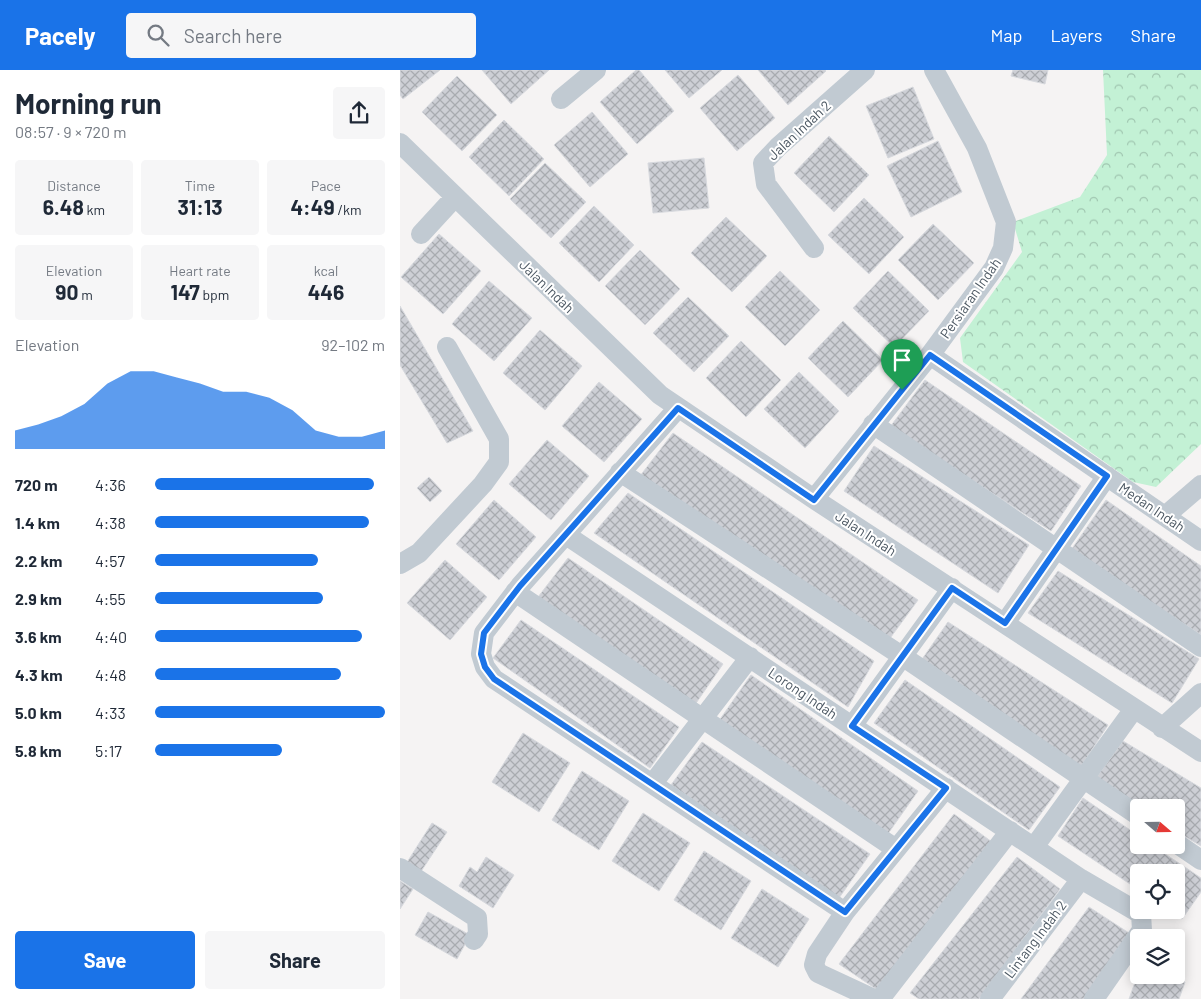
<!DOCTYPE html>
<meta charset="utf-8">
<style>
:root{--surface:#fff;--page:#f6f6f7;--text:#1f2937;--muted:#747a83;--accent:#1a73e8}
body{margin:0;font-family:Barlow,sans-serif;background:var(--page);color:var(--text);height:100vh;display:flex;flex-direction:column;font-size:19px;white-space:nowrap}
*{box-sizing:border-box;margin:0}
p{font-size:16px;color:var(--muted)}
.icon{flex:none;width:28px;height:28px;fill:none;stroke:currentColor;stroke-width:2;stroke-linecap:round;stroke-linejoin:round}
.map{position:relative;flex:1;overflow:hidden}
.panel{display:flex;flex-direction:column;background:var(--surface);width:400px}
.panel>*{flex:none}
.needle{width:32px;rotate:110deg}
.tools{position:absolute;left:730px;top:729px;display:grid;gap:10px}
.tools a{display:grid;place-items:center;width:55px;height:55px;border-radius:5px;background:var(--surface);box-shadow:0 2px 12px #0003;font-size:25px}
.pin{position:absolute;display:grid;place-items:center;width:42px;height:42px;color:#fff;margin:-51px -21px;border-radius:50% 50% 50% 0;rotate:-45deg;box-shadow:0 0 5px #0007}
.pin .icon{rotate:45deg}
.round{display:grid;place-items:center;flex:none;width:52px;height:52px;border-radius:5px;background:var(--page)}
.headline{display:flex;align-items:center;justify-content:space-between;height:85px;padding:0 15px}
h1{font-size:28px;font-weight:700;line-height:38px}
.metrics{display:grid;grid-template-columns:repeat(3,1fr);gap:8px;height:85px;padding:5px 15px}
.metrics div{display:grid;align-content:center;border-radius:5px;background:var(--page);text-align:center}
.metrics b{font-size:21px;font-weight:700}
.metrics small{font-size:14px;font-weight:400}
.metrics p{font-size:14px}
.chart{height:140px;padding:10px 15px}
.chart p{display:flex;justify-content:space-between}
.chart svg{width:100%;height:90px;margin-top:5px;fill:var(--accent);opacity:.7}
.button{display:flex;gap:10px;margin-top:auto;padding:10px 15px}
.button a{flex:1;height:58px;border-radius:5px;background:var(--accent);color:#fff;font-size:20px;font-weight:700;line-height:58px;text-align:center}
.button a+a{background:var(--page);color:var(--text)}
ul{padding:0 15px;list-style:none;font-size:16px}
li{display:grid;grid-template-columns:80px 60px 1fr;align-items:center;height:38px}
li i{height:12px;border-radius:6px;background:var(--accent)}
header{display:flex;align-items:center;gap:30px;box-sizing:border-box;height:70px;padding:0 25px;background:var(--accent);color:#fff}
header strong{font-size:24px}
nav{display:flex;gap:28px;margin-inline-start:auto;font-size:18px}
.search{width:350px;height:45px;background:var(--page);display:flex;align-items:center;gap:12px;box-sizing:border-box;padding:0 18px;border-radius:5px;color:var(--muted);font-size:19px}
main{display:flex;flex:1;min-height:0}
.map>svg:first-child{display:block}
</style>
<header>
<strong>Pacely</strong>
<div class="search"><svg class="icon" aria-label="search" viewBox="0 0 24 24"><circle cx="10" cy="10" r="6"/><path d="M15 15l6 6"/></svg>Search here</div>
<nav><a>Map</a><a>Layers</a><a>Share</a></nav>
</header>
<main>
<section class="panel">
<div class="headline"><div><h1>Morning run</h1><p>08:57 · 9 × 720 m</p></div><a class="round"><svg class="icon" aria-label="share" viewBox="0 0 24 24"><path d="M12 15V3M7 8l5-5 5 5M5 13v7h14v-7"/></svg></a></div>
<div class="metrics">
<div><p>Distance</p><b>6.48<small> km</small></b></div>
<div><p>Time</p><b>31:13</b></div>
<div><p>Pace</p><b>4:49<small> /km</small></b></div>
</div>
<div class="metrics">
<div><p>Elevation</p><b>90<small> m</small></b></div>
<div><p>Heart rate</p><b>147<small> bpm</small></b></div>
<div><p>kcal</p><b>446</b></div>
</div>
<div class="chart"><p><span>Elevation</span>92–102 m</p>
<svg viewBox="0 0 160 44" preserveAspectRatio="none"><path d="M0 44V35L10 32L20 28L30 22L40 12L50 6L60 6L70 9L80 12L90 16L100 16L110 19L120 25L130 35L140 38L150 38L160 35V44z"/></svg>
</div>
<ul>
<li><b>720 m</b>4:36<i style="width:95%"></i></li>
<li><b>1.4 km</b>4:38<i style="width:93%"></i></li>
<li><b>2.2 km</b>4:57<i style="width:71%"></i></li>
<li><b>2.9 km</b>4:55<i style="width:73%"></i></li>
<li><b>3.6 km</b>4:40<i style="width:90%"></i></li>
<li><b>4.3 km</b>4:48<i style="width:81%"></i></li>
<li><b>5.0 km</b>4:33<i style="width:100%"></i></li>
<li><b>5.8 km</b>5:17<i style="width:55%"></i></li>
</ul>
<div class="button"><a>Save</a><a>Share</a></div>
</section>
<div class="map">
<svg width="801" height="929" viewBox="0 0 801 929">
<defs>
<pattern id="forest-crowns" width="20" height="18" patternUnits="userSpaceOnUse" patternTransform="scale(1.25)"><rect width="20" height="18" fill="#c3f1d5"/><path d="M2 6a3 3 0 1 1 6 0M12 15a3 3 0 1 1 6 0" fill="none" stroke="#a0c6b0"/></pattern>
<pattern id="building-cross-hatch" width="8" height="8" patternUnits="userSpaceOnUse" patternTransform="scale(1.25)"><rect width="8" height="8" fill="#cdcfd5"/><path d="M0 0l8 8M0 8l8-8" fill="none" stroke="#a8abb0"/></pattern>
</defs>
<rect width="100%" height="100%" fill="#f5f3f3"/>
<!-- forest -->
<path fill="url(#forest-crowns)" d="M703 0H801V374L756 417 733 412 563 292 560 268 622 182 613 152 680 127 707 85Z"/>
<!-- building -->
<path fill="url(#building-cross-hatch)" stroke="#d7d9de" d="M0 0H40L3 29 0 25Z
M82 0H149L111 34Z
M236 0H239L274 41 237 74 200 32Z
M265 0H322L289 28Z
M358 0H425L426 1 388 35Z
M613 0H648L645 14 611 6Z
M338 5 375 48 337 81 300 38Z
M57 6 97 45 62 81 22 42Z
M513 17 534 69 488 88 466 36Z
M192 42 228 84 190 117 154 75Z
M104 50 144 89 109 126 69 87Z
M429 66 469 105 434 142 394 103Z
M538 71 562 122 511 147 487 96Z
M304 88 309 138 253 143 248 93Z
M145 93 186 132 151 168 110 129Z
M464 128 504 167 469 204 428 165Z
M194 136 234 175 199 212 159 173Z
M326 147 367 186 332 222 291 183Z
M533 154 574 193 538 230 498 190Z
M39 164 81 201 43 244 1 207Z
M240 180 280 219 245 255 205 216Z
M380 201 420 240 385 276 345 237Z
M488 201 529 241 494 277 453 238Z
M89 211 132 248 94 291 52 254Z
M288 227 329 266 294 302 253 263Z
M0 236 73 361 47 373 0 295Z
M443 251 483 290 448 327 408 288Z
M140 260 182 296 145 340 103 303Z
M341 271 381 310 346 347 306 308Z
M399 302 439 341 405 378 364 339Z
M525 310 681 416 651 461 490 357Z
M199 312 242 349 204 392 162 356Z
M273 363 518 530 488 571 240 406Z
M147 370 189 406 151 450 109 414Z
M474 376 629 475 598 523 444 421Z
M29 407 42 421 30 432 17 418Z
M228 423 474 591 448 637 194 463Z
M94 430 136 467 99 510 56 474Z
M706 430 801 496V565L671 480Z
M168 488 323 594 292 639 135 531Z
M45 490 87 527 50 570 7 533Z
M658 501 799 589 772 633 628 543Z
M121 550 279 657 250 698 93 588Z
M548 552 708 655 678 701 518 595Z
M351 605 518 721 487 765 316 655Z
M505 610 660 717 629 760 474 653Z
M123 663 170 693 139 742 92 712Z
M723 671 801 718V776L776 761V738H739L693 712Z
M302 672 470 784 439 828 271 715Z
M182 701 229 731 199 780 152 750Z
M683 728 739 766V775H752L801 808V822L782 849 768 840H776V802H739V820L658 766Z
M243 743 290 773 259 821 212 791Z
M554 744 596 775 482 923 439 894Z
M32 753 47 762 18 806 4 797Z
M304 781 351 811 321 860 274 830Z
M86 787 114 805 93 838 59 816 70 797 77 802Z
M617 787 660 819 579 929H519L510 923Z
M0 811 13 819 0 839Z
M362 819 409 849 378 897 331 868Z
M689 837 729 863 684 929H621Z
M28 842 70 865 57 889 15 865Z
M739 901V905H764L785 912 779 929H729Z"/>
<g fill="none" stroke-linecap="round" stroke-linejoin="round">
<!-- minor -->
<path stroke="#c1cad2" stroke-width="20" d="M161 29 196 0
M0 73 260 325 414 429 801 682
M21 164 55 127
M414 178 366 114 363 93 378 77 465 0
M530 285 801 471
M278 338 120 516 84 563 81 584 85 597 94 609 445 842
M473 354 801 577
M220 402 502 586 739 746
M414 429 530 285 594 198 603 178 606 152 577 78 534 0
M765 446 801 415
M166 465 681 809 741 844 742 860 694 929
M0 494 19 483 83 414 99 392V369L47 277
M115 522 496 779
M605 553 707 406
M452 656 552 518
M762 658 801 623
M253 713 350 587
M776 773 801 790
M634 777 734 639
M0 798 77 848 78 864 74 870
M474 929 418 903 414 895 417 884 445 842 546 718
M480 929 610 761
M590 929 681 809"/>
</g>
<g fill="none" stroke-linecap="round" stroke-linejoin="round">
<defs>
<path id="route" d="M530 285 707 406 605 553 552 518 452 656 546 718 445 842 94 609 85 597 81 584 84 563 120 516 278 338 414 430Z"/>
</defs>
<!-- route casing -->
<use href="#route" stroke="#fff" stroke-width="10"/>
<!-- route -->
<use href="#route" stroke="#1a73e8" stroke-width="6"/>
</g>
<g text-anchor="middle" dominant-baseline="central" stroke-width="4" stroke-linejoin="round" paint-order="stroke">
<!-- street labels -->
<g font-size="14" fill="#4a5661" stroke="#fff">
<text transform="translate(399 60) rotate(-43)">Jalan Indah 2</text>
<text transform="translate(147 216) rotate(44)">Jalan Indah</text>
<text transform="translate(570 228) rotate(-55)">Persiaran Indah</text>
<text transform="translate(752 437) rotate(34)">Medan Indah</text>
<text transform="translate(466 463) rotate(33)">Jalan Indah</text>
<text transform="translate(403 623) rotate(34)">Lorong Indah</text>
<text transform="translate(635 869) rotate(-53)">Lintang Indah 2</text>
</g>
</g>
</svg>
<div class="tools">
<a><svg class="needle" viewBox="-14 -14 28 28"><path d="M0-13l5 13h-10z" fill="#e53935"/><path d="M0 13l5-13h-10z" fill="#747a83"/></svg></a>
<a><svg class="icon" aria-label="locate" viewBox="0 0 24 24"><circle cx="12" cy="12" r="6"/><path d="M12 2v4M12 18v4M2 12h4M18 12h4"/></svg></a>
<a><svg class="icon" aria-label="layers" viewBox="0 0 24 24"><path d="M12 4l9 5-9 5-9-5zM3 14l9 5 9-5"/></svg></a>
</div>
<div class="pin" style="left:502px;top:320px;background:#1e9e55"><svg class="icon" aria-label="arrive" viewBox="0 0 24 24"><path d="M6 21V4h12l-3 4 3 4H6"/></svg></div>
</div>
</main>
